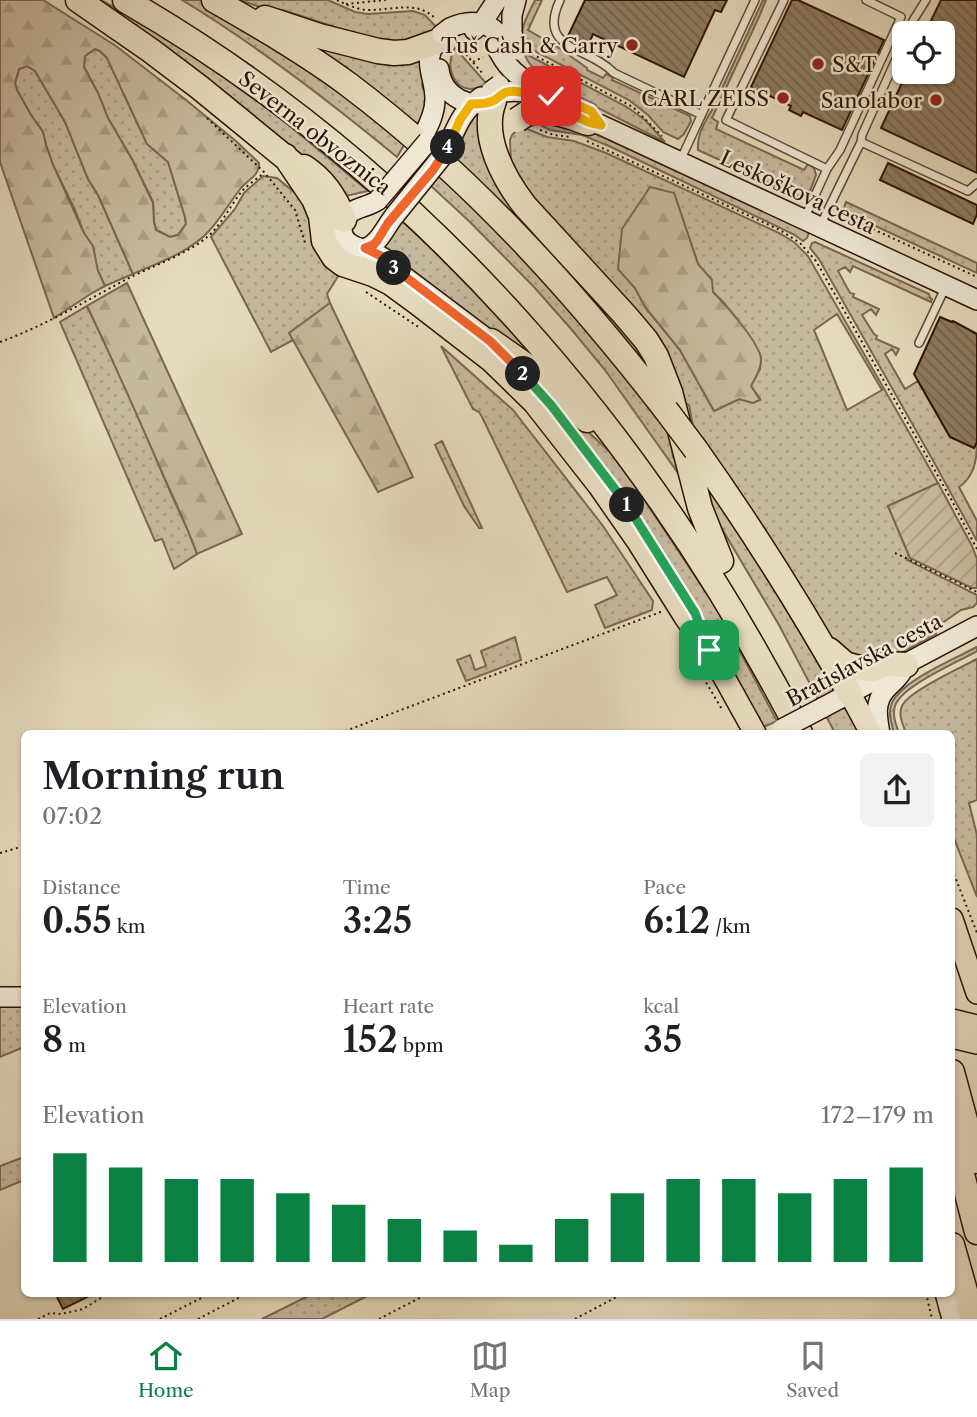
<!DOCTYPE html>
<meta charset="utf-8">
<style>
:root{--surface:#fff;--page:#f2f2f2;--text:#202124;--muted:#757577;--line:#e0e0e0;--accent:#0b8043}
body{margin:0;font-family:"Libre Caslon Text",serif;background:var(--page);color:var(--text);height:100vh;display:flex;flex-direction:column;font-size:26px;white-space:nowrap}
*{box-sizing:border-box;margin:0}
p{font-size:23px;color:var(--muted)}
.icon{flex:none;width:38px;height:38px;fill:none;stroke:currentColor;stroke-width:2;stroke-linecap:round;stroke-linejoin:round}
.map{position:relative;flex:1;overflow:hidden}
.sheet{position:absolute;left:21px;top:730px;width:934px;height:567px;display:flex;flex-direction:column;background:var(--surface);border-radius:10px;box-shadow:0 2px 5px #0004}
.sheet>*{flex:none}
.controls{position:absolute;left:892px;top:21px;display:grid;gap:14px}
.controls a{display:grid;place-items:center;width:63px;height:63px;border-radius:10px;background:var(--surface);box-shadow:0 2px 5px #0004;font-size:35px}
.pin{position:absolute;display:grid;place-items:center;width:60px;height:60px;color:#fff;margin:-30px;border-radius:14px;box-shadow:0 4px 10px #0006}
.km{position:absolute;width:35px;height:35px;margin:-18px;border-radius:50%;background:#222;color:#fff;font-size:19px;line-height:35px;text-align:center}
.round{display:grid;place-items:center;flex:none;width:74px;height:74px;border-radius:10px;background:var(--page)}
.head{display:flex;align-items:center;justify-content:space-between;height:119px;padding:0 21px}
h1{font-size:38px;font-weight:600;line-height:52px}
.figures{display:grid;grid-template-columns:repeat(3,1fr);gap:10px;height:119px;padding:7px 21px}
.figures div{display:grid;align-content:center}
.figures b{font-size:35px;font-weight:600}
.figures small{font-size:19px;font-weight:400}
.figures p{font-size:19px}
.chart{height:196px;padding:14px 21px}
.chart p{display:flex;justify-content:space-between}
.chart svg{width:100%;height:126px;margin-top:7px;stroke:var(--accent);stroke-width:6}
.menu{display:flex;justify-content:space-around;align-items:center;height:98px;border-top:2px solid var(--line);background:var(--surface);font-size:19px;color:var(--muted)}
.menu a{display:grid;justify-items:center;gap:4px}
.menu .selected{color:var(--accent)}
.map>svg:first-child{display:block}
</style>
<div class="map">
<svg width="977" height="1319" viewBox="0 0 977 1319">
<defs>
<pattern id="grass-dots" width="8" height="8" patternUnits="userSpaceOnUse" patternTransform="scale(1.75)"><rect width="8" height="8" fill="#c6b89d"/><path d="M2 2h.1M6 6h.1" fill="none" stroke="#aa9d86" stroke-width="1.8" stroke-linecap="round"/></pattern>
<pattern id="forest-firs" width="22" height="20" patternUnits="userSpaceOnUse" patternTransform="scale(1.75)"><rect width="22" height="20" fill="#c6b89d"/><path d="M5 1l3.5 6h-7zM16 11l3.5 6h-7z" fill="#aa9d86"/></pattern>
<pattern id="garden-furrows" width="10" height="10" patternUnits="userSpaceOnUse" patternTransform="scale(1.75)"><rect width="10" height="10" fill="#c6b89d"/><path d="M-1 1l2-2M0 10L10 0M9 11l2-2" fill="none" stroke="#aa9d86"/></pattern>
<pattern id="building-back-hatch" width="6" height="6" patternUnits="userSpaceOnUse" patternTransform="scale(1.75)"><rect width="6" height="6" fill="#8d7b63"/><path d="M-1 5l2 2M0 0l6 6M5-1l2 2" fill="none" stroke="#74644f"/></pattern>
</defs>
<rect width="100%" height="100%" fill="#e5dabd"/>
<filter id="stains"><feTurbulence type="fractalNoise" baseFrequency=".00286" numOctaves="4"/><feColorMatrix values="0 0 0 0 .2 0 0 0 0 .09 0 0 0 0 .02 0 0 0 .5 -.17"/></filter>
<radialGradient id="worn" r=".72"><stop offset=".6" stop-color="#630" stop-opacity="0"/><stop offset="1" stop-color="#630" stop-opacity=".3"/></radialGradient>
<!-- grass -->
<path fill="url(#grass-dots)" stroke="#7a6650" stroke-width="2" fill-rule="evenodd" d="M94 0H101C126 14 152 28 176 43 244 86 306 139 368 191L346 196Z
M182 0H203L323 75 404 145 397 157C328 100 258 46 182 0Z
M240 0H328L355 12 368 14 413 11 425 15 438 29 400 47 335 27 283 10 260 7Z
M535 0H542L528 30 559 48 587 68V70L603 78 606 74 613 77 612 80 690 116 691 121 684 134 678 139 663 132 648 115 629 100 525 46C516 32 529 14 535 0Z
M763 0H766L759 17 712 118 718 122 716 129 804 170 808 164 814 168 816 175 810 191 806 190 798 196 698 150C697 135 704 123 712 110Z
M277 27 427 52 426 83 422 84 423 89 427 87 430 97 418 131Z
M455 48 486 83C461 102 441 71 455 48Z
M95 49 100 51 107 58 147 144 168 162 185 217 186 224 178 235 170 237 156 230 154 222 153 202 133 161 108 118 98 93 84 67 85 56Z
M524 53 627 107 645 120 665 142 596 107V105C570 92 535 82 524 53Z
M27 66 35 71 65 122 88 179 98 195 133 274 105 286 98 271 75 210 53 165 46 145 43 132 31 115 17 90 15 83 19 69Z
M484 110 485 139 614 314 658 378 451 159 469 117Z
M531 120 568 121 809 232 807 238 803 241 793 234 609 146 582 135 550 130Z
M522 125 527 129 547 137 574 141 606 153 781 234 795 243 808 256 938 483 888 506 910 558 907 560 977 595V603L973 607 961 610 938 626 936 634 890 659 843 655 695 437 689 405 679 401 542 214 511 163 510 140 512 135ZM674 193 698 264 713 292 724 303 754 343 761 357 760 369 751 386 760 399 753 403 739 399 714 411 680 350 645 307 635 288 618 269ZM837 314 882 390 847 410 814 330Z
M441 173 485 213 669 427 673 457 680 460 681 475 678 473 605 370 572 330 534 287 470 222 431 186Z
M263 176 277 178 306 202 342 270 327 294 330 303 290 333 293 340 271 352 211 237 235 209 244 193Z
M846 202 977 263V273L843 211Z
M401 220C456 270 506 325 555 381L381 249Z
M815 242 929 294 930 298 932 299 931 302 853 266 850 272 845 267 838 271 850 293 854 294 853 297 879 309 876 315 871 309 862 315 874 334 877 336 876 339 899 349 896 355 892 349 885 354 905 389 918 381 950 437 974 448 977 442C977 460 974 477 959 487L977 521V541L935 464 819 259 810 248 812 243Z
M87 306C116 365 142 424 167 484 177 508 189 530 197 554L174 569 162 539 155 541 60 322Z
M441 346 513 410 603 526 653 601 652 610 605 628 595 605 617 595 607 577 567 592 482 417 479 412 473 409Z
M561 407 610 452 633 483 719 612 777 721 766 726H762C727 663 694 599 655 538 626 493 592 451 561 407Z
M442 441 482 528H479L464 506 435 445Z
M698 468 772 579 835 688 833 692 818 699 779 625 715 517Z
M515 637 521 660 466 681 457 660 470 655 475 670 486 666 481 651Z
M977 647V651C958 662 901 686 895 706 892 715 896 725 899 733H894C892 724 888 715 891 706 896 683 956 658 977 647Z
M977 659V800L969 803 977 835V897L952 833V733H906C903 725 898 715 902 706 907 692 962 667 977 659Z
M842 708H846L863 733H835L826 716Z
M0 1004 24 1005V1047L0 1057Z
M24 1157V1180L0 1190V1166Z
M314 1293H373L322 1319H262Z"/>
<!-- forest -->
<path fill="url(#forest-firs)" stroke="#7a6650" stroke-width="2" fill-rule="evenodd" d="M0 0H43L116 46 186 100 237 142 259 163C260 175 249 179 241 188 230 202 221 218 209 231 190 252 158 263 133 274L98 195 88 179 65 122 35 71 27 66 19 69 15 83 17 90 31 115 43 132 46 145 53 165 84 233 93 246 98 271 105 286 92 293 54 318 0 162ZM95 49 100 51 107 58 147 144 168 162 185 217 186 224 178 235 170 237 156 230 154 222 153 203 133 161 108 118 98 93 84 67 85 56Z
M650 187 674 193 698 264 712 280 713 292C725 304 761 344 761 360 761 370 755 378 751 386L760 400 753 403 739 399 714 411 680 350 645 307 635 288 618 269 622 229Z
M127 283 242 534 197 554C187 525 173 498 161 470 137 415 113 360 87 306Z
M330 303 413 477 378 492 289 333Z"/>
<!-- garden -->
<path fill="url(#garden-furrows)" stroke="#7a6650" stroke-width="2" d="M938 483 972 546 977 559V588H972L910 558 888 506Z"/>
<!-- building -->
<path fill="url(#building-back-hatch)" stroke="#2e1402" stroke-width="2" d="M585 0H727L721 12 715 10 684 77 593 34 588 46 568 36Z
M792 0H798L884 40 842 130 803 112 801 116 789 110 791 106 751 87Z
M941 0H977V173L881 128 907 72H943V33H925Z
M888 163 977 205V214L973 224 880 180Z
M940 317 952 322 953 321 977 334V442L974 448 950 437 914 374Z
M55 1293H95L63 1309Z"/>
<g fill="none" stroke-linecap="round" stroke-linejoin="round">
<defs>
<path id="lane" d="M560 0C536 51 589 46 614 73L700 114
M784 0 726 120 827 169
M907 33 914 19 926 0
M861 142 968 191 977 183
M680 161 755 0
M805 217 827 169 840 150 901 17 866 0
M820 226 861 142 862 135 905 39
M919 343 946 286"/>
<path id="secondary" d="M450 28C471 18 493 21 505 43
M474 30 482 23 497 0
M512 33V15L516 0
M501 55C510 73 530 84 548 94
M439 69C442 97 473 113 497 98
M505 92C540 86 569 118 601 125L977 300
M423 136C429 125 435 113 435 99 435 73 419 61 441 35
M444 154C455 132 460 112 481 97
M378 200C369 207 356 207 349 214 345 218 342 224 342 229 342 249 368 248 380 256 387 259 392 265 397 271L490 341 501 352
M365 249C380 243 385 227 395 215
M822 708 977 626
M880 733C877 717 874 702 886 689 892 682 898 679 902 671
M0 997H24
M945 1293 952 1319"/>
<path id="primary" d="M709 650 755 733
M850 694 871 733
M952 919 977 993
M952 1020 977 1026
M952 1037 977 1043"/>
<path id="highway" d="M78 0 150 50 199 87 297 167
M125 0C421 171 645 432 800 733
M214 0C260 26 306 53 349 85 471 177 573 290 666 410
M265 18 319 36 378 51 394 53 408 52 436 42
M494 101C480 136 504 179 525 206L624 314 646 340 656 356 670 392 700 508 721 561
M526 114C550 108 565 115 588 123
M285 156 314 199 321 216 324 241 334 257 343 264 373 274 391 283 417 302 492 360 535 402 600 485 639 541 686 616 709 650
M304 167C324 180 336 198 344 220
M491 341 524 364 587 420
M696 450C752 529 803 610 850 694
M829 650 845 664 855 667 872 669 887 664 906 665
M952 1072 976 1161
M952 1136 977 1232
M952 1245 973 1319"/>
</defs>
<!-- lane casing -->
<use href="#lane" stroke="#5c4631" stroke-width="10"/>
<!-- secondary casing -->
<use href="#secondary" stroke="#2e1402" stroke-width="22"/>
<!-- primary casing -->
<use href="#primary" stroke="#2e1402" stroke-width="24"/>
<!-- highway casing -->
<use href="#highway" stroke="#2e1402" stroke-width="27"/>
<!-- path -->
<path stroke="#2e1402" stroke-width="2" stroke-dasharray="2 3.5" stroke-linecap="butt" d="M337 0C347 5 358 10 370 10 394 10 417 0 436 19
M346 4 386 0
M455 42 484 75
M532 54 633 107 662 136
M473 62 483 57
M207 118 264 172 295 210 305 243
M540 130 554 135 571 137
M587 141 780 230 800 243 816 261 951 499 977 549
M838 213 977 277
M366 292 420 328
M0 342C44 326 84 302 125 280 150 267 185 255 206 238 221 226 230 206 242 191 248 185 256 179 263 174
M895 553 977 592
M692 659 723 711
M340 733 663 611
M0 853 24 846
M952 869 977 933
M926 1293 932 1319
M38 1319 50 1313 61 1314 83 1309 109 1293
M160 1319 211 1293
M198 1319 248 1293
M379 1319 429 1293
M575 1319 624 1293"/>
<!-- lane -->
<use href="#lane" stroke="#eee7d4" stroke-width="7"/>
<!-- secondary -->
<use href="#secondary" stroke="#eee7d4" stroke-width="19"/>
<!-- primary -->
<use href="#primary" stroke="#e5dabd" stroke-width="21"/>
<!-- highway -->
<use href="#highway" stroke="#e5dabd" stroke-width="24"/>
<defs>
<path id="secondary-bridge" d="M512 33 517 50
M442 34 450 28
M496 47 501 55
M491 91 499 85
M378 200 428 141
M395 215 444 154
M782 729 822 708"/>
<path id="highway-bridge" d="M517 120 526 114
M666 410 696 450"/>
</defs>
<!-- secondary-bridge casing -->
<use href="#secondary-bridge" stroke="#2e1402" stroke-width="22" stroke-linecap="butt"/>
<!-- highway-bridge casing -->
<use href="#highway-bridge" stroke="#2e1402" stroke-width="27" stroke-linecap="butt"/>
<!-- secondary-bridge -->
<use href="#secondary-bridge" stroke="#eee7d4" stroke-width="19"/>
<!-- highway-bridge -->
<use href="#highway-bridge" stroke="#e5dabd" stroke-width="24"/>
</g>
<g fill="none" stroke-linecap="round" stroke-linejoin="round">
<defs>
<path id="split-1" d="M627 505 695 613 709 650"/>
<path id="split-2" d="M523 374 551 405 627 505"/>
<path id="split-3" d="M394 268 490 341 523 374"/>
<path id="split-4" d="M394 268 383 257 365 248 373 245 377 241 388 223 433 170 448 147"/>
<path id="split-5" d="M448 147 460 120 471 104C479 104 487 104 493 101 499 98 502 93 507 92 526 87 564 109 580 118"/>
<path id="split-6" d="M551 96 566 100 591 111 601 125 588 122 580 118"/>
</defs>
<!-- split-1 casing -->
<use href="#split-1" stroke="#fff" stroke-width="14"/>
<!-- split-2 casing -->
<use href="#split-2" stroke="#fff" stroke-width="14"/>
<!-- split-3 casing -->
<use href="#split-3" stroke="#fff" stroke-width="14"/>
<!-- split-4 casing -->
<use href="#split-4" stroke="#fff" stroke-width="14"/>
<!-- split-5 casing -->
<use href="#split-5" stroke="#fff" stroke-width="14"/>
<!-- split-6 casing -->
<use href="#split-6" stroke="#fff" stroke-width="14"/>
<!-- split-1 -->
<use href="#split-1" stroke="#22a559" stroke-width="9"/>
<!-- split-2 -->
<use href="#split-2" stroke="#22a559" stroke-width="9"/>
<!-- split-3 -->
<use href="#split-3" stroke="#f0652b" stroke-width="9"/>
<!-- split-4 -->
<use href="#split-4" stroke="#f0652b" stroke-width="9"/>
<!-- split-5 -->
<use href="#split-5" stroke="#f5b400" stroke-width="9"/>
<!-- split-6 -->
<use href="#split-6" stroke="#f5b400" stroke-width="9"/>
</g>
<!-- markers -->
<g fill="#8f2418" stroke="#eee7d4" stroke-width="2.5">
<circle cx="632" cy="45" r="7"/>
<circle cx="818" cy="64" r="7"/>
<circle cx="783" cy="98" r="7"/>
<circle cx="936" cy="100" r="7"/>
</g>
<g text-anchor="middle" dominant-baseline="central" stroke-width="5" stroke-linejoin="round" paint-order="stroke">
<!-- poi labels -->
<g font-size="21" fill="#2e1402" stroke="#eee7d4" text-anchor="end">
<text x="618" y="45">Tuš Cash &amp; Carry</text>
<text x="832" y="64" text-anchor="start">S&amp;T</text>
<text x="769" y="98">CARL ZEISS</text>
<text x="922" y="100">Sanolabor</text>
</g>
<!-- street labels -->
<g font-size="21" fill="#2e1402" stroke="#eee7d4">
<text transform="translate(315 133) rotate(38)">Severna obvoznica</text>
<text transform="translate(798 192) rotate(25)">Leskoškova cesta</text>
<text transform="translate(864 660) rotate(-28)">Bratislavska cesta</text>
</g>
</g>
<rect width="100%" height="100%" filter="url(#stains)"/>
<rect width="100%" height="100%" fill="url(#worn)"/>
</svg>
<div class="controls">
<a><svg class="icon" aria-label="locate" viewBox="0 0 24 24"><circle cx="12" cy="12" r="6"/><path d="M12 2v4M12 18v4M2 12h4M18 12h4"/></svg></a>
</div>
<div class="pin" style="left:709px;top:650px;background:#1e9e55"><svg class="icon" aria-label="arrive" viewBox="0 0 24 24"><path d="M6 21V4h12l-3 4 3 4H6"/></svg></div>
<div class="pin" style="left:551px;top:96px;background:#d93025"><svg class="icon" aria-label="check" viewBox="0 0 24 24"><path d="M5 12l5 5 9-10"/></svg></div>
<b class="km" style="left:627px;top:505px">1</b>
<b class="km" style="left:523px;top:374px">2</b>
<b class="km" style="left:394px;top:268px">3</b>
<b class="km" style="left:448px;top:147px">4</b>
<section class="sheet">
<div class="head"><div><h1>Morning run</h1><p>07:02</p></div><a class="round"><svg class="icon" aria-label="share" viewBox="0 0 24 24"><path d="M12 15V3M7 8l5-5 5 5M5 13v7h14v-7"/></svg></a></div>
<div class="figures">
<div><p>Distance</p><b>0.55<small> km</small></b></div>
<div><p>Time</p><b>3:25</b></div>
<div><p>Pace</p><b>6:12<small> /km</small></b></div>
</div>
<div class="figures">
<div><p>Elevation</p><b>8<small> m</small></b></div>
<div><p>Heart rate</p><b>152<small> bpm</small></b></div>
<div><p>kcal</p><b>35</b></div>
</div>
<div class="chart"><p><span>Elevation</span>172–179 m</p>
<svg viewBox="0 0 160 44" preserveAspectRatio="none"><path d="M5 44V6M15 44V11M25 44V15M35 44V15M45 44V20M55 44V24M65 44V29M75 44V33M85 44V38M95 44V29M105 44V20M115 44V15M125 44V15M135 44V20M145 44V15M155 44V11"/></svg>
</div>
</section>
</div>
<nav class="menu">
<a class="selected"><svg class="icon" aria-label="home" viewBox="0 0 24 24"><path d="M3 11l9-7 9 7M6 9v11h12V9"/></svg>Home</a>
<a><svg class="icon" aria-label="map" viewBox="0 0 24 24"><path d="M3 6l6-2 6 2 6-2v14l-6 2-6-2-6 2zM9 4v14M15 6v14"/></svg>Map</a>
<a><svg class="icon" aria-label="saved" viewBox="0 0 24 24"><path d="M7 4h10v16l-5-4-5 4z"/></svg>Saved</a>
</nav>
